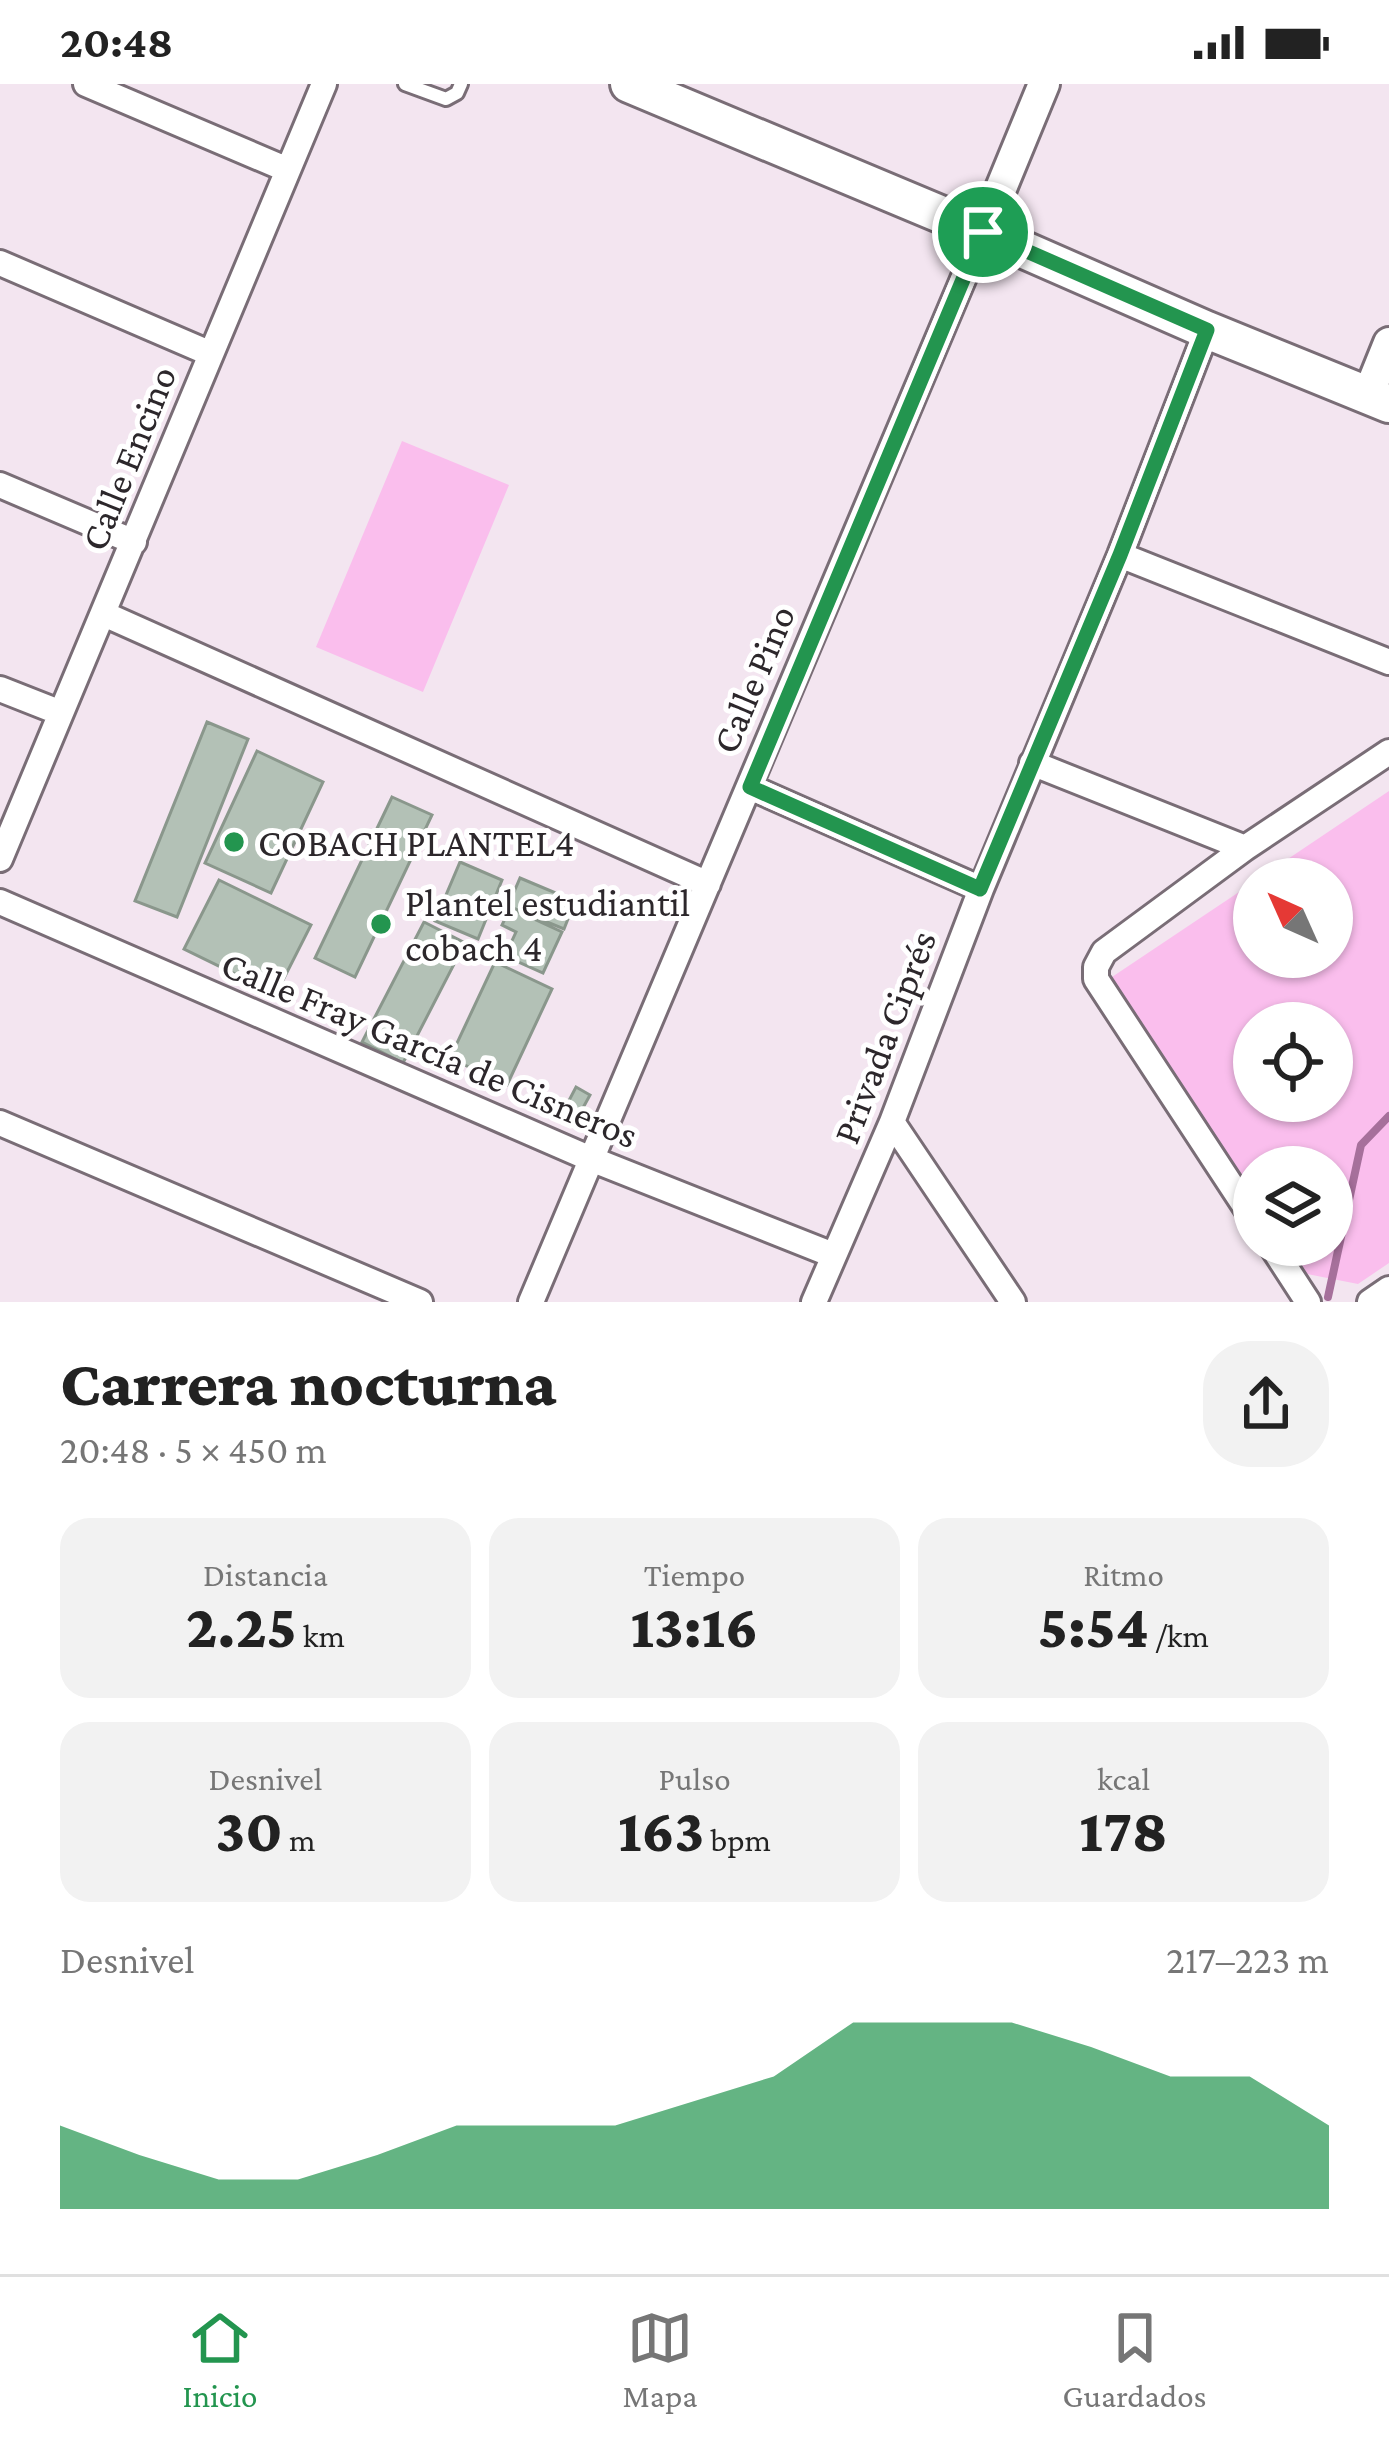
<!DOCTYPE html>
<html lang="es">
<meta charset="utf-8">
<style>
:root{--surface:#fff;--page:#f2f2f2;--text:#222;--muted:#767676;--line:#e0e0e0;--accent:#23954f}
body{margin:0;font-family:"Crimson Pro",serif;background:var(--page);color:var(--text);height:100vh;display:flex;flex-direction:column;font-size:45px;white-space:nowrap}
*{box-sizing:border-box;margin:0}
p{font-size:39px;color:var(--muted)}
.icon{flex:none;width:66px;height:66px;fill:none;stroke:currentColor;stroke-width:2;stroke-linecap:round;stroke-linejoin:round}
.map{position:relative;height:1218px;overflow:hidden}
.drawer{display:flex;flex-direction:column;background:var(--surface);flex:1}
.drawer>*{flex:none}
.needle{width:78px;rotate:315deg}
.fabs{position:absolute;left:1233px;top:774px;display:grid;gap:24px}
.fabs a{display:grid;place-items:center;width:120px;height:120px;border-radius:50%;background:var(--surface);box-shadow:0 3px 9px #0004;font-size:60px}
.pin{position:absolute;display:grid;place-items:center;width:102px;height:102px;color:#fff;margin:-51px;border:6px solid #fff;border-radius:50%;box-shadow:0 3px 12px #0007}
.round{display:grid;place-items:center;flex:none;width:126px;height:126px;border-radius:48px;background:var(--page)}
.overview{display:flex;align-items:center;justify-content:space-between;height:204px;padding:0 60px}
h1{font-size:66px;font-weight:800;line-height:90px}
.stats{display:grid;grid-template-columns:repeat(3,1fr);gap:18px;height:204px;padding:12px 60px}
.stats div{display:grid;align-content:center;border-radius:30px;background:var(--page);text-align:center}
.stats b{font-size:60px;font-weight:800}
.stats small{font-size:33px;font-weight:400}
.stats p{font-size:33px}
.chart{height:336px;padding:24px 60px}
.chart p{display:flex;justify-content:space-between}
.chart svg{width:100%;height:216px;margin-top:12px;fill:var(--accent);opacity:.7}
.status{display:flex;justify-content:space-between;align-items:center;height:84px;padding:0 60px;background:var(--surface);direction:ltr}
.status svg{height:33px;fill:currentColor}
.tabs{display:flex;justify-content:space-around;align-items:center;height:168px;border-top:3px solid var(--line);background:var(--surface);font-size:33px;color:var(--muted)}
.tabs a{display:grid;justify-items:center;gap:6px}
.tabs .active{color:var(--accent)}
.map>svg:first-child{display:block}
</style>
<div class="status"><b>20:48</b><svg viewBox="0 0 49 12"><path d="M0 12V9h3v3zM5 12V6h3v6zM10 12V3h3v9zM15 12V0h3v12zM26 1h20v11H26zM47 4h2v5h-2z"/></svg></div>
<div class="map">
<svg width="1389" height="1218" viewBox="0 0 1389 1218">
<rect width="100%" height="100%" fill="#f3e5f0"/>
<!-- green -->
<path fill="#fabeed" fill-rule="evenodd" d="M402 357 509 401 423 608 316 563Z
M1389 707V1179L1358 1200 1297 1188 1280 1161H1332V1083H1254V1121L1109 895 1254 798V873H1332V795H1258ZM1254 939H1332V1017H1254Z"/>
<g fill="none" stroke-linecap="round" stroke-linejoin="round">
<!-- stream -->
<path stroke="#a6709b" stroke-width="8" d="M1328 1213 1361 1061 1389 1032"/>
</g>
<!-- building -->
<path fill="#b3c1b6" stroke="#8a978c" stroke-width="3" d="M207 638 248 655 177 833 135 817Z
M257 667 323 698 271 809 205 779Z
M392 713 432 731 355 893 315 874Z
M460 778 502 796 478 855 435 837Z
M520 794 575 817 564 845 508 822Z
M219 796 311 841 276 910 184 865Z
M510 824 562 848 543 889 505 872 516 848 502 841Z
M424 838 465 859 403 979 362 958Z
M495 878 552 905 507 1001 450 974Z
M576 1003 590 1011 578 1033 564 1026Z"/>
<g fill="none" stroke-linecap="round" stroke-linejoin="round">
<defs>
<path id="service" d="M405 0 446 15 457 9 461 0"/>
<path id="minor" d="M86 0 288 86
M0 179 209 269
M0 401 134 458
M1120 471 1389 578
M104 530 708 800
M0 605 61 629
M1032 679 1245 764
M750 703 981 805
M0 775 324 0
M0 818 591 1075 833 1171
M892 1038 1013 1218
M0 1039 420 1218
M1254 1136 1096 895V883L1104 868 1245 764 1389 668
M1271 1161 1308 1218
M531 1218 983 148
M814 1218 892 1038 981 805 1120 471 1207 246
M1370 1218 1389 1205"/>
<path id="tertiary" d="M983 148 1044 0
M1368 311 1389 259"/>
<path id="secondary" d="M629 0 983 148 1207 246 1389 320"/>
</defs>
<!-- service casing -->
<use href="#service" stroke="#796d76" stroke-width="18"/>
<!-- minor casing -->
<use href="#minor" stroke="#796d76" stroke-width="30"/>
<!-- tertiary casing -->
<use href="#tertiary" stroke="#796d76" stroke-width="36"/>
<!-- secondary casing -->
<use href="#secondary" stroke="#796d76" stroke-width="42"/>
<!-- service -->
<use href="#service" stroke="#fff" stroke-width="12"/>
<!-- minor -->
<use href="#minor" stroke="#fff" stroke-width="24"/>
<!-- tertiary -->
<use href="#tertiary" stroke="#fff" stroke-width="30"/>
<!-- secondary -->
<use href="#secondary" stroke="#fff" stroke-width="36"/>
</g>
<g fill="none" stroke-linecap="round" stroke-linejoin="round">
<defs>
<path id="route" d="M983 148 1207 246 1120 471 980 805 750 703Z"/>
</defs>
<!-- route casing -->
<use href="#route" stroke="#fff" stroke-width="24"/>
<!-- route -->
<use href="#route" stroke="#23954f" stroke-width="15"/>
</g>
<!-- markers -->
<g fill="#23954f" stroke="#fff" stroke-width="4.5">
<circle cx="234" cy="758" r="12"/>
<circle cx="381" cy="840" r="12"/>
</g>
<g text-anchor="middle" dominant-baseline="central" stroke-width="10" stroke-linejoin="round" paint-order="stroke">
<!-- street labels -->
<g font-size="39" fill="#2c272b" stroke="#fff">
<text transform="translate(128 374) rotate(-68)">Calle Encino</text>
<text transform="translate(753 595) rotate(-67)">Calle Pino</text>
<text transform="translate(884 953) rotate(-69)">Privada Ciprés</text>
<text transform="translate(430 965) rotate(23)">Calle Fray García de Cisneros</text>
</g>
<!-- poi labels -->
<g font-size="39" fill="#2c272b" stroke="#fff" text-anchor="start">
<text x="258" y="758">COBACH PLANTEL4</text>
<text x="405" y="818">Plantel estudiantil<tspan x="405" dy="45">cobach 4</tspan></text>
</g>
</g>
</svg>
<div class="fabs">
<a><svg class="needle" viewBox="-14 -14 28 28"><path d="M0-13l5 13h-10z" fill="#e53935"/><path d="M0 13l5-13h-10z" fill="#767676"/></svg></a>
<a><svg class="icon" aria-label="locate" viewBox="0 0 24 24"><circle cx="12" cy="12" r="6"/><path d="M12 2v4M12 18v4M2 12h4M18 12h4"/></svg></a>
<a><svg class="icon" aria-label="layers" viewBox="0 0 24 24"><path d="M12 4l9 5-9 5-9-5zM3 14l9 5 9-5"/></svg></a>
</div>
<div class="pin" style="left:983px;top:148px;background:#1e9e55"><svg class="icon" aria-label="arrive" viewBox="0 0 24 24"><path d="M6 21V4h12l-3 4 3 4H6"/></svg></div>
</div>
<section class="drawer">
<div class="overview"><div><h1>Carrera nocturna</h1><p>20:48 · 5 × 450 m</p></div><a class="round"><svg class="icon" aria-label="share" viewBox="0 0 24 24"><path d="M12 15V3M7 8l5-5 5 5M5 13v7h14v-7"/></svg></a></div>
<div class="stats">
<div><p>Distancia</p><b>2.25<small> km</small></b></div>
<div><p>Tiempo</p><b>13:16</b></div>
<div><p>Ritmo</p><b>5:54<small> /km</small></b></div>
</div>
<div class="stats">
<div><p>Desnivel</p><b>30<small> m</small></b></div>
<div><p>Pulso</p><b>163<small> bpm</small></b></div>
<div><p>kcal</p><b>178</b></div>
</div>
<div class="chart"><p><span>Desnivel</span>217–223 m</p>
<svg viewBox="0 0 160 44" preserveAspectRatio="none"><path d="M0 44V27L10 33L20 38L30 38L40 33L50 27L60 27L70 27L80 22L90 17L100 6L110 6L120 6L130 11L140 17L150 17L160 27V44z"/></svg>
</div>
</section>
<nav class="tabs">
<a class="active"><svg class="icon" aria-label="home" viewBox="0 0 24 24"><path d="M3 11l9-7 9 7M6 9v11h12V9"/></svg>Inicio</a>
<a><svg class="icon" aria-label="map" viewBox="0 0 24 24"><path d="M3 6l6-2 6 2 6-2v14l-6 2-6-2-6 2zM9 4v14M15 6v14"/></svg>Mapa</a>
<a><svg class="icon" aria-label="saved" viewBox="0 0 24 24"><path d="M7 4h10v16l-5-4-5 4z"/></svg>Guardados</a>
</nav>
